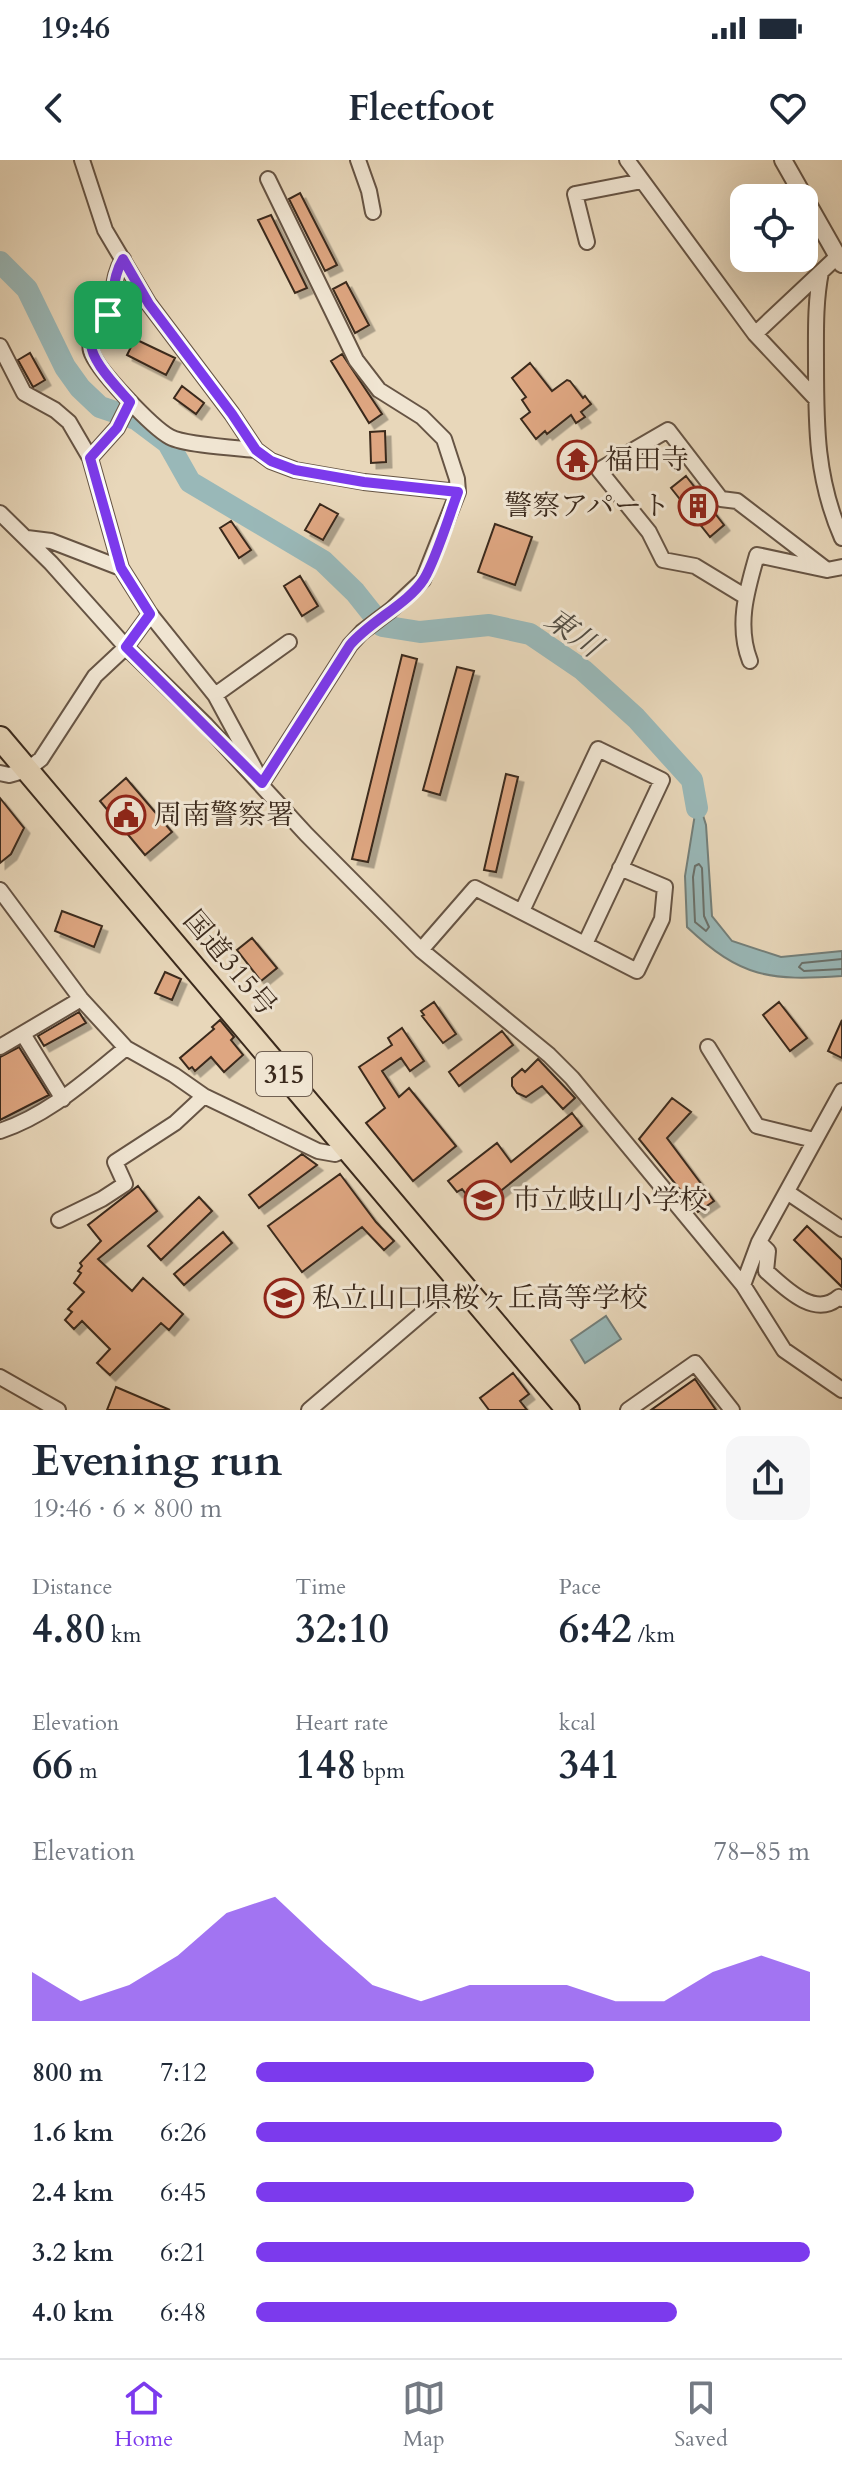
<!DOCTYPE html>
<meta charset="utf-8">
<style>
:root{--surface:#fff;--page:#f6f6f7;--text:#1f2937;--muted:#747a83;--line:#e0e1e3;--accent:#7c3aed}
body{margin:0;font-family:Cardo,"Noto Serif JP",serif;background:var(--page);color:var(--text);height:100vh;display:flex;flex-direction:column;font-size:30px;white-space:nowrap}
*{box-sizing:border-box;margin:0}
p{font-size:26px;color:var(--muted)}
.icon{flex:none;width:44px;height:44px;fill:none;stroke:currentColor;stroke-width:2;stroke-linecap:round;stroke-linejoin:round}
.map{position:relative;height:1250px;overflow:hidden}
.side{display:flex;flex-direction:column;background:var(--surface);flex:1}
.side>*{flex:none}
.controls{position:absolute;left:730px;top:24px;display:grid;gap:16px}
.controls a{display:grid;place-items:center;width:88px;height:88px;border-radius:16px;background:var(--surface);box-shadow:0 8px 32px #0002;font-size:40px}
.pin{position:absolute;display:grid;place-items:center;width:68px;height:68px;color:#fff;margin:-34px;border-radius:16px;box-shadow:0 4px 12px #0006}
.round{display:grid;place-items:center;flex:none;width:84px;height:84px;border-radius:16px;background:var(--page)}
.headline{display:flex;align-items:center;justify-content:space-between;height:136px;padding:0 32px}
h1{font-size:44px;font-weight:600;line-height:60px}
.stats{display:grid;grid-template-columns:repeat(3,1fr);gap:12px;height:136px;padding:8px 32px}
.stats div{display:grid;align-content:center}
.stats b{font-size:40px;font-weight:600}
.stats small{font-size:22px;font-weight:400}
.stats p{font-size:22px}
.chart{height:224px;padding:16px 32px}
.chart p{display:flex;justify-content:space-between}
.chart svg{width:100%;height:144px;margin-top:8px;fill:var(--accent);opacity:.7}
ul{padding:0 32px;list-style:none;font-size:26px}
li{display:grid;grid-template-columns:128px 96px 1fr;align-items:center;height:60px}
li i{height:20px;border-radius:10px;background:var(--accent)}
.status{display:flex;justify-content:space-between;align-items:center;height:56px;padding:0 40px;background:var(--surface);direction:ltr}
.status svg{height:22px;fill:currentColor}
header{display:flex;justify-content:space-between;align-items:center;height:104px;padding:0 32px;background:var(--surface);font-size:36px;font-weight:600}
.tabs{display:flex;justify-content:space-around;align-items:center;height:112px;border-top:2px solid var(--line);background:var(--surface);font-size:22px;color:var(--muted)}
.tabs a{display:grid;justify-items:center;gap:4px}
.tabs .selected{color:var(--accent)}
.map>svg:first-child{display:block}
</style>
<div class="status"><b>19:46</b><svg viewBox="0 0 49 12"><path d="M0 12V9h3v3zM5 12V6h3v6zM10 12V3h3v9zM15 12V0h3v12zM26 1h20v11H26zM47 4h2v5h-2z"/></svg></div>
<header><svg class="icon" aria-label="back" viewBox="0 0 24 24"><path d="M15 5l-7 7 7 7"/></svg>Fleetfoot<svg class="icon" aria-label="heart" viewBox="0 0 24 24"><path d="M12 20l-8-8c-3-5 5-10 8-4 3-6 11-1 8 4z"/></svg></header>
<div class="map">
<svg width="842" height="1250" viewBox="0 0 842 1250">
<defs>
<filter id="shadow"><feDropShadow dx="5.5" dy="5.5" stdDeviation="0" flood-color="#0004"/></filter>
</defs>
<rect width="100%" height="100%" fill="#e8d7ba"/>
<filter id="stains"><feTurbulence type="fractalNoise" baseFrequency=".0025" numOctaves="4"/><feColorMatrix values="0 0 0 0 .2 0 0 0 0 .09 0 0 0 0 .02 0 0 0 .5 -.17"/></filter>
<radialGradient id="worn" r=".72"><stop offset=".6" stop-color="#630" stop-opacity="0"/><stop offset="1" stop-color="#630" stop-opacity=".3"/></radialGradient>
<!-- water -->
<path fill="#99b8b8" stroke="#737f7a" stroke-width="2" d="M692 620 706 665 712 756 732 781 781 797 842 791V816C770 821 741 818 687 767L685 716 695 654Z
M606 1156 621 1179 585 1203 571 1180Z"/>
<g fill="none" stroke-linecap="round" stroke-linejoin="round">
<!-- shore -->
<path stroke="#6a706a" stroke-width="2" d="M699 704 702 708 704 756 709 767 706 771 695 762 693 717 695 706Z
M842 799 802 803 799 807 804 811 842 809"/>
<!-- river -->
<path stroke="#99b8b8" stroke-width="22" d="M0 102 27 129 65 207 80 228 100 247 136 259 168 283 190 322 323 401 355 432 382 466 420 472 489 465 530 474 583 510 636 558 692 620 697 648"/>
</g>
<!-- building -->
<path fill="#dea681" stroke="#3a291c" stroke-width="2" filter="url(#shadow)" d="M300 33 337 105 325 111 289 39Z
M271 55 307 128 295 133 258 60Z
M346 122 369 165 355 173 333 129Z
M135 179 175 198 166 215 127 195Z
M30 193 45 220 33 227 18 200Z
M342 194 382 254 369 263 331 201Z
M530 203 552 231 567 220 570 221 583 238 585 236 591 244 581 252 585 257 576 263 571 255 547 274 545 271 536 279 521 259 530 252 522 240 526 237 512 218Z
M182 226 204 243 196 254 174 238Z
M385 271 386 302 371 303 370 272Z
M686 316 724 365 710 377 671 328Z
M320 344 338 354 323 380 305 370Z
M231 361 251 390 239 398 220 368Z
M495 364 532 377 515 425 478 412Z
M300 416 318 446 302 456 284 426Z
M402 495 417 499 368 702 352 699Z
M457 507 474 511 440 635 423 630Z
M506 614 518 617 496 712 484 710Z
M126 618 172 672 145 695 100 641Z
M0 638 24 668 11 694 0 703Z
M62 751 102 766 94 787 55 771Z
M252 778 277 808 261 821 237 790Z
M165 812 181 819 172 840 155 833Z
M434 842 456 874 443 883 422 856 424 855 421 851Z
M779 842 807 878 790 891 763 855Z
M79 852 86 863 44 886 38 876Z
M220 860 234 877 231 880 243 895 224 912 211 897 195 911 192 907 189 909 180 898 214 869 212 867Z
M842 860V898L828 891Z
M402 868 424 901 410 911 401 898 382 911 399 937 409 928 456 986 413 1021 366 963 385 948 359 907 392 885 388 878Z
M502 871 513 885 459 926 449 912Z
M19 887 49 935 0 960V897Z
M538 899 575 938 563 949 542 926 526 937 517 933 512 926V918L522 909 525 912Z
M672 938 691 952 667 978 714 1041 698 1052 639 979Z
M572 953 582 966 478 1049 462 1029 457 1032 448 1021 497 983 511 1002Z
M302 994 317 1005 259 1048 249 1035Z
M340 1014 376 1062 394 1081 384 1090 362 1067 302 1112 268 1066Z
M138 1026 157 1051 98 1099 132 1131 143 1118 183 1154 169 1170 161 1163 110 1215 97 1203 110 1189 82 1161 74 1169 65 1160 72 1152 68 1149 84 1132 74 1123 81 1113 78 1111 82 1106 80 1103 101 1081 88 1065Z
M199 1037 212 1051 161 1100 148 1086Z
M807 1066 842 1100V1127L794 1080Z
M223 1072 232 1083 184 1125 174 1114Z
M513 1213 529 1234 520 1241 527 1250H489L480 1238Z
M695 1219 716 1250H651Z
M116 1227 170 1250H107Z"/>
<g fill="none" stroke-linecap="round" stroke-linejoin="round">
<defs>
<path id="minor" d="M82 0 105 70 149 144 232 254 256 290 271 301 295 310 364 322 458 332
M358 0 369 31 373 52
M627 0 755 174 816 239
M587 82 575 34 642 21
M123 99C112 117 115 134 108 153 104 165 87 176 91 191 96 209 153 268 170 277 185 285 237 288 256 290
M821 112C815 142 816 173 816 203 816 266 816 319 842 378
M755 174 838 96
M0 186 24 233 55 250 69 262 90 298 121 408 150 454 215 535 255 609
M90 298 117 268 130 242
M0 353 51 403 126 487 206 565 306 674 421 790 549 895 572 918 743 1125 784 1190 842 1230
M27 378 51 381 121 408
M746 437 695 406 663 400 649 372 599 310 668 270 721 339 737 341 827 410
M750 501C736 465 747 430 757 395L827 410 842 407
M215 535 289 482
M0 613 9 615 27 610 41 599 95 516 126 487 150 454
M262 623 350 485 362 472 391 450 423 420 458 332 457 319 444 279 422 257 379 230 356 200 268 19
M0 730 81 839 126 888 174 915 204 936 318 991 335 994 347 989
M522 751 598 589 662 620 585 784
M421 790 475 728 637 811 662 759 665 727 620 708
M23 874 63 939
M0 887 81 839
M708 887 757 966 814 980
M0 971C49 955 87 919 126 888
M787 1032 842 1069
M59 1060 102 1039 125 1024 115 1002 175 963 204 936
M759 1082 768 1091 766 1111C785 1128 815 1159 839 1137L842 1139
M743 1125 759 1082 842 931
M0 1217 58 1250
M309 1250 459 1122
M628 1250 695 1203 732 1250"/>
<path id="tertiary" d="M783 0 842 104"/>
<path id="trunk" d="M0 578 568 1250"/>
</defs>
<!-- minor casing -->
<use href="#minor" stroke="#665444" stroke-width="18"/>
<!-- tertiary casing -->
<use href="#tertiary" stroke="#665444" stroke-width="20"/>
<!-- trunk casing -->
<use href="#trunk" stroke="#3a291c" stroke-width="26"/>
<!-- minor -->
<use href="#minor" stroke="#f0e5d2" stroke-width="14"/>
<!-- tertiary -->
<use href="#tertiary" stroke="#f0e5d2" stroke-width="16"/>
<!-- trunk -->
<use href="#trunk" stroke="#e8d7ba" stroke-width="22"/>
</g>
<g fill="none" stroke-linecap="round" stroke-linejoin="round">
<defs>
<path id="route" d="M123 99 149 144 232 254 256 290 271 301 295 310 364 322 458 332C449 356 436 399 424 419 408 444 370 461 350 485L262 623 126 487 150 454 121 408 90 298 117 268 130 242C119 229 86 197 92 180 95 170 104 163 108 154 115 135 112 117 123 99Z"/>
</defs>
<!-- route casing -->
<use href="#route" stroke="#fff" stroke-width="16"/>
<!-- route -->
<use href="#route" stroke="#7c3aed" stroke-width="10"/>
</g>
<!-- icons -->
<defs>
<symbol id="temple-ring" viewBox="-11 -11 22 22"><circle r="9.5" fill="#f0e5d2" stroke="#8f2418" stroke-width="1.5"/><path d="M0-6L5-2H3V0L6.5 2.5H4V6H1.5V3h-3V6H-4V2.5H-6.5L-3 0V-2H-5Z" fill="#8f2418"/></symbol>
<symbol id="building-ring" viewBox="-11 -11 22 22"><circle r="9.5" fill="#f0e5d2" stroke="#8f2418" stroke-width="1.5"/><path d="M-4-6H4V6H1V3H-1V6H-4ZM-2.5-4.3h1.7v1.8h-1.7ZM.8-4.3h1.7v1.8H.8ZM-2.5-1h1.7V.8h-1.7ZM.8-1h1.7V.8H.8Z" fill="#8f2418"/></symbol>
<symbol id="civic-ring" viewBox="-11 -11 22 22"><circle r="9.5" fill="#f0e5d2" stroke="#8f2418" stroke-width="1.5"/><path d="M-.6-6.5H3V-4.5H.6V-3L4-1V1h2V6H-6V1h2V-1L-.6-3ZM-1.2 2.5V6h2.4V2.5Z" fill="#8f2418"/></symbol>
<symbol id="school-ring" viewBox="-11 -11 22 22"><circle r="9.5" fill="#f0e5d2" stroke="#8f2418" stroke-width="1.5"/><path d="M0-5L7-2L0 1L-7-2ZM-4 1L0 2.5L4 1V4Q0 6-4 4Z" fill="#8f2418"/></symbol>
</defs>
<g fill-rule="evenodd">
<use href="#temple-ring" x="555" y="278" width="44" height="44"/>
<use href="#building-ring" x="676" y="324" width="44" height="44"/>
<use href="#civic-ring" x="104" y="633" width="44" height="44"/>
<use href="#school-ring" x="462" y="1018" width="44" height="44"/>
<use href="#school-ring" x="262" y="1116" width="44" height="44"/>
</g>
<g text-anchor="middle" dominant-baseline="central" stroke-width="6" stroke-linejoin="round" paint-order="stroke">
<!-- shield labels -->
<rect fill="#f0e5d2" stroke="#716153" stroke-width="2" x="256" y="892" width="56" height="44" rx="6"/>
<g font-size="26" font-weight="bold" fill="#3a291c">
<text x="284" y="914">315</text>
</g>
<!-- poi labels -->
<g font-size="28" fill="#3a291c" stroke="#f0e5d2" text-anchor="start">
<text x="605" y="300">福田寺</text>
<text x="670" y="346" text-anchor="end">警察アパート</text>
<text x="154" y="655">周南警察署</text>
<text x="512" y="1040">市立岐山小学校</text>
<text x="312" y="1138">私立山口県桜ヶ丘高等学校</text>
</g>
<!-- street labels -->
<g font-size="28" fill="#3a291c" stroke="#f0e5d2">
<text transform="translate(230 803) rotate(50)">国道315号</text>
</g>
<!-- water labels -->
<g font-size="30" font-style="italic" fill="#524d43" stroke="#f0e5d2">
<text transform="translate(573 473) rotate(35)">東川</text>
</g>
</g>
<rect width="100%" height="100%" filter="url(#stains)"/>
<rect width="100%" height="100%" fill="url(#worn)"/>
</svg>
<div class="controls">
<a><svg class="icon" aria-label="locate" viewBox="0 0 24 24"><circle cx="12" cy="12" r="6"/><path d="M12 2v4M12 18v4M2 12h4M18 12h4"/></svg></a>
</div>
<div class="pin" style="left:108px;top:155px;background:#1e9e55"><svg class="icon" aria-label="arrive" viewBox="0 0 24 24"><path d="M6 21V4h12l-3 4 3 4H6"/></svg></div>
</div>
<section class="side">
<div class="headline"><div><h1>Evening run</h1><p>19:46 · 6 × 800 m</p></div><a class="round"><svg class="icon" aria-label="share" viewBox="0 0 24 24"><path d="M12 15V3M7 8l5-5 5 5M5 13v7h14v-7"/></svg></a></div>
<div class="stats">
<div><p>Distance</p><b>4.80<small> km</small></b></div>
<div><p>Time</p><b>32:10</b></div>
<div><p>Pace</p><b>6:42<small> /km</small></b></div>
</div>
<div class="stats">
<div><p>Elevation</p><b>66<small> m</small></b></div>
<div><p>Heart rate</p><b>148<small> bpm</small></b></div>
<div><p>kcal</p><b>341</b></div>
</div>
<div class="chart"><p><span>Elevation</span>78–85 m</p>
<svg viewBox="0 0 160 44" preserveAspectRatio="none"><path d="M0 44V29L10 38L20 33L30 24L40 11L50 6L60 20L70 33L80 38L90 33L100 33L110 33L120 38L130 38L140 29L150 24L160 29V44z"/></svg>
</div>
<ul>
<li><b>800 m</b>7:12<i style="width:61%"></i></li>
<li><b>1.6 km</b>6:26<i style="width:95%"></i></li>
<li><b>2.4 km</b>6:45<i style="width:79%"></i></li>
<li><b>3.2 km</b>6:21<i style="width:100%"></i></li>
<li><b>4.0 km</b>6:48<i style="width:76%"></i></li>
</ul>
</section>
<nav class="tabs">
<a class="selected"><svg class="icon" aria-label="home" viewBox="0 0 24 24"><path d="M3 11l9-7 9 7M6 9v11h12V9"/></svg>Home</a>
<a><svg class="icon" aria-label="map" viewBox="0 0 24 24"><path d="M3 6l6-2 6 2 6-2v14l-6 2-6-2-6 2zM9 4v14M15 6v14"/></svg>Map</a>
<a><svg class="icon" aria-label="saved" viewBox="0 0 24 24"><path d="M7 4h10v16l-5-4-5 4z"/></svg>Saved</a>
</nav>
